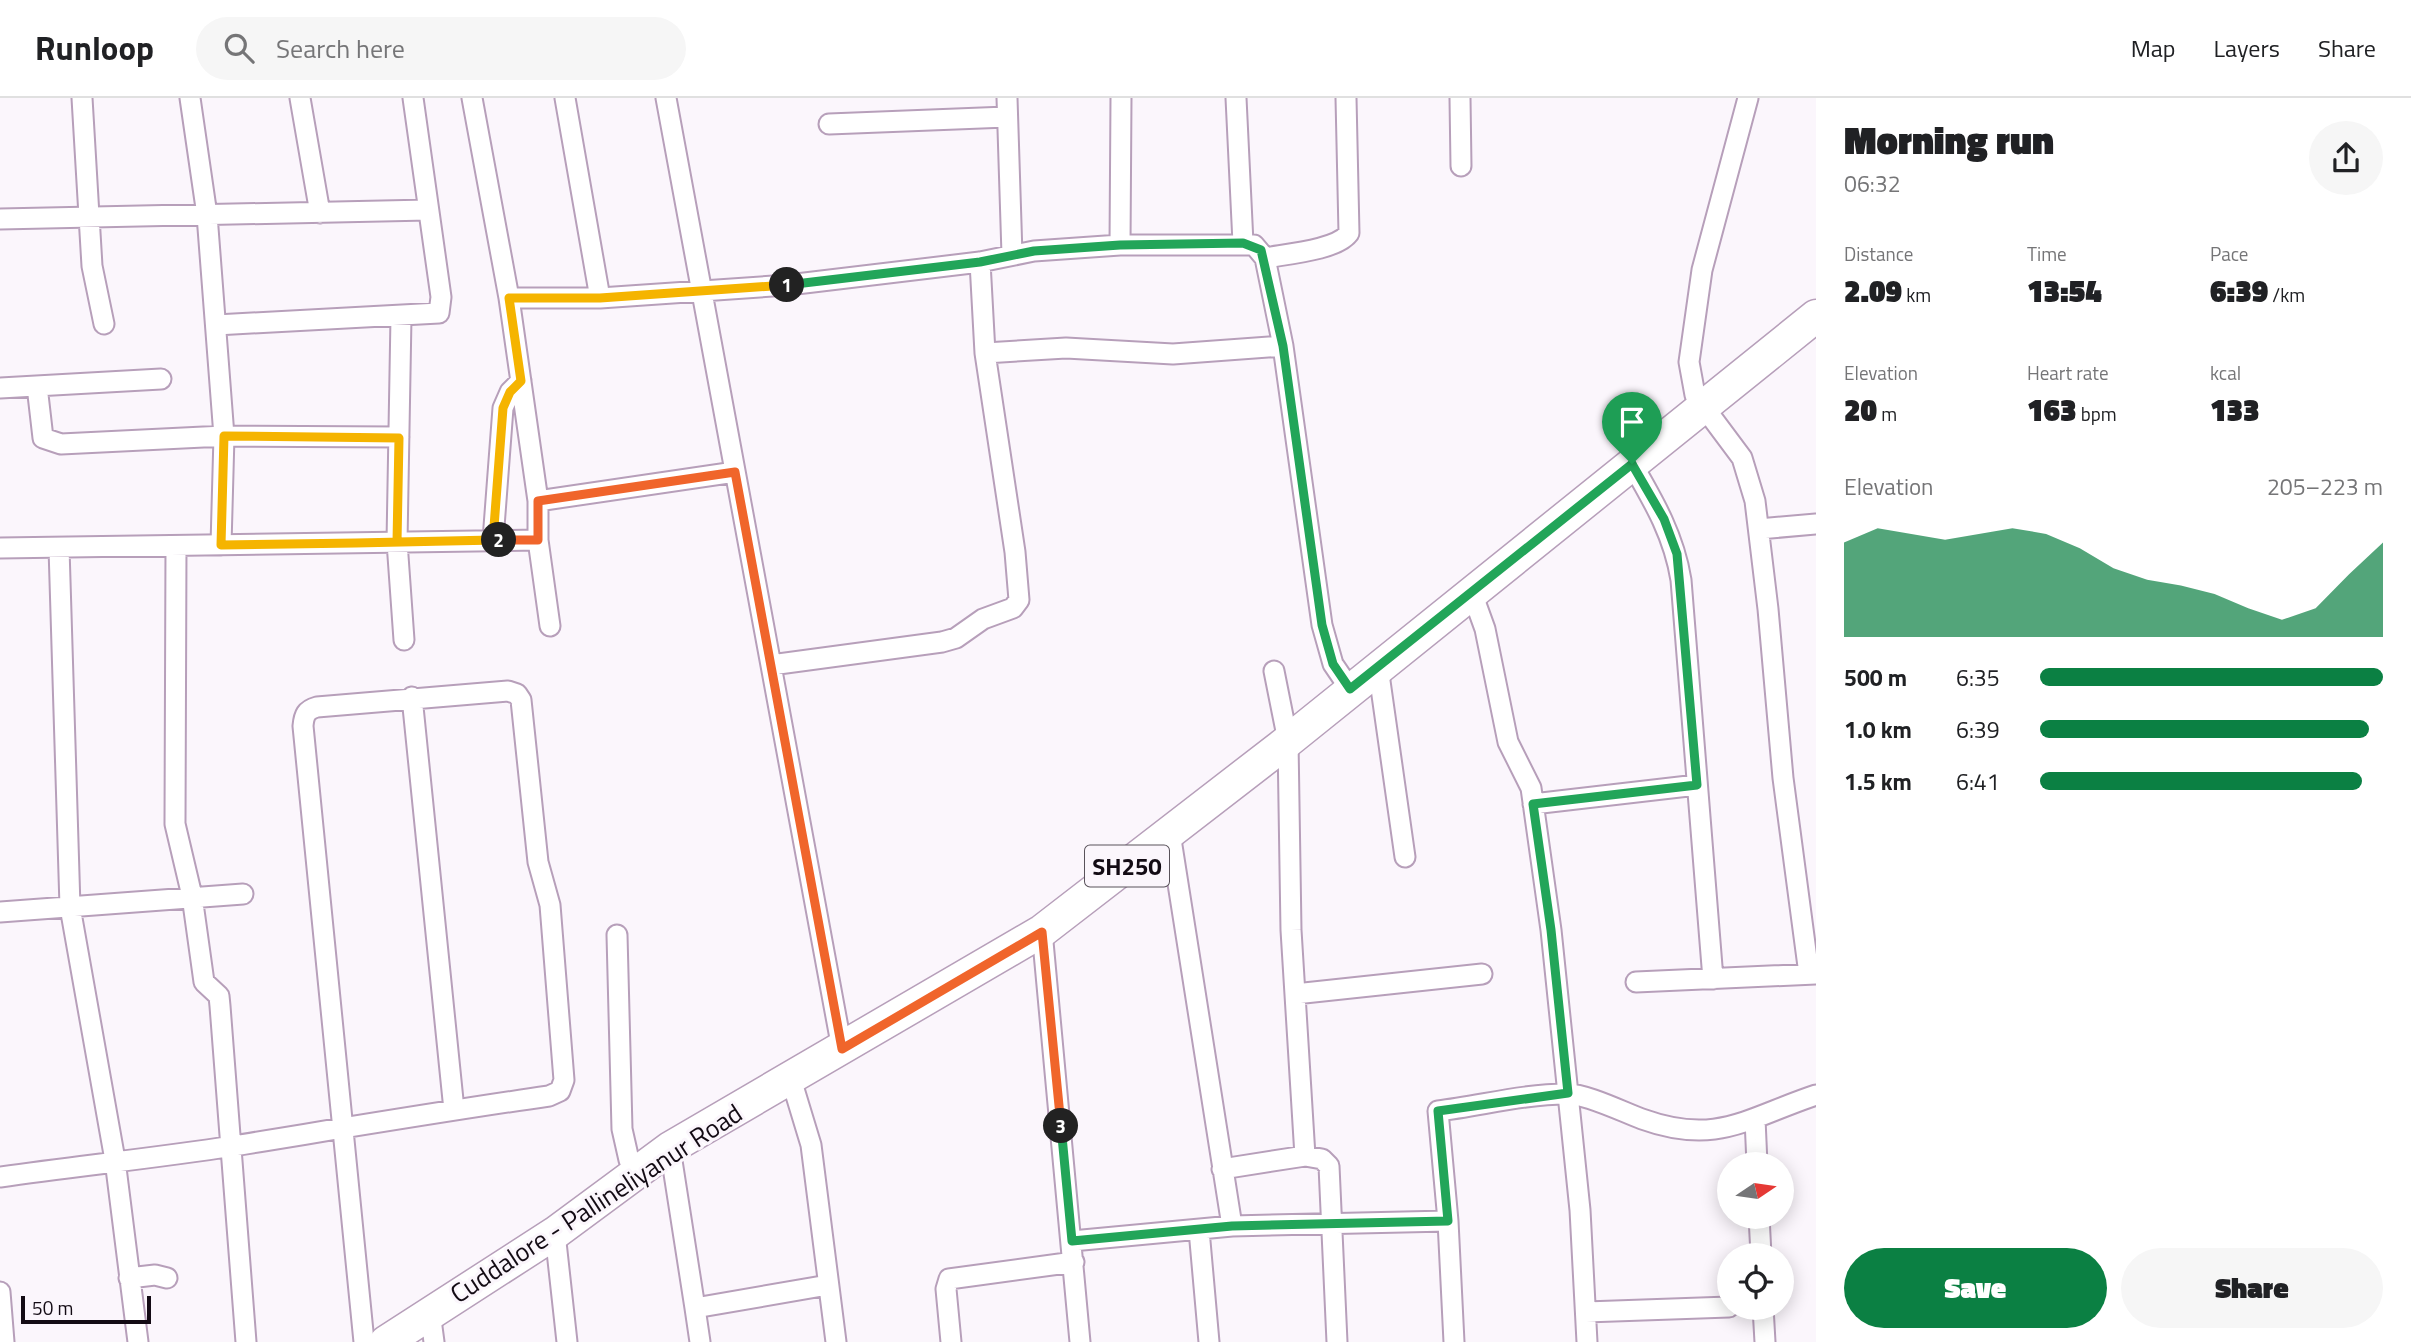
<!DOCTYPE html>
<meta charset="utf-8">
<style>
:root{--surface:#fff;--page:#f6f6f6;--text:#202124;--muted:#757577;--line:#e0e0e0;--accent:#0b8043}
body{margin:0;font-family:"Titillium Web",sans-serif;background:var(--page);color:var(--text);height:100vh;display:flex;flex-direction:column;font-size:26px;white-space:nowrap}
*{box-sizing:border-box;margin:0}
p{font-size:23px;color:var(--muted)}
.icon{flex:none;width:38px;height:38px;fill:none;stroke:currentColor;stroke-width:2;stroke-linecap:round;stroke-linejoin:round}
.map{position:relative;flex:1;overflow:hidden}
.details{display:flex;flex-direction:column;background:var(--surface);width:595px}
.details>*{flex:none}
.needle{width:46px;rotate:77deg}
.buttons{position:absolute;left:1717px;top:1054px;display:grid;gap:14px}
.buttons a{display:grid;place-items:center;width:77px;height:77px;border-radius:50%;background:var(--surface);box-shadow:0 4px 18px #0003;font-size:35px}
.scale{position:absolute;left:21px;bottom:18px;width:130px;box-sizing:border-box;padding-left:7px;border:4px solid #130b14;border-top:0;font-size:19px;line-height:24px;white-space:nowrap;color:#130b14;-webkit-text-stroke:5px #fbf6fc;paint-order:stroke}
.pin{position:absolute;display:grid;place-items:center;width:60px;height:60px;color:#fff;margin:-72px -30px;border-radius:50% 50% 50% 0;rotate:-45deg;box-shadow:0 0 7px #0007}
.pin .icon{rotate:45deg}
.km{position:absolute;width:35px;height:35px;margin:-18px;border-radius:50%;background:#222;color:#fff;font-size:19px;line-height:35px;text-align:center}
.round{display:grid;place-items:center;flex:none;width:74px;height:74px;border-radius:37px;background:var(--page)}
.headline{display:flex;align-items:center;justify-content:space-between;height:119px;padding:0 28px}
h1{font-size:38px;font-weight:800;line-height:52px}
.metrics{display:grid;grid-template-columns:repeat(3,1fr);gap:10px;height:119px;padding:7px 28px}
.metrics div{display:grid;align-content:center}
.metrics b{font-size:30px;font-weight:800}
.metrics small{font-size:19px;font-weight:400}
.metrics p{font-size:19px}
.chart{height:196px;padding:14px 28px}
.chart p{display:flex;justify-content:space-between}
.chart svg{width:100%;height:126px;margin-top:7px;fill:var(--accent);opacity:.7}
.cta{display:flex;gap:14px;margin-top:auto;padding:14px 28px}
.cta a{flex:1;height:80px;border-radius:42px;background:var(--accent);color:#fff;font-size:28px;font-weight:800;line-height:80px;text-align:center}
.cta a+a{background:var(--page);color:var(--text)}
ul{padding:0 28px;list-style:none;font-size:23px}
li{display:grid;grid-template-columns:112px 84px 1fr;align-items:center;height:52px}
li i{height:18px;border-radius:9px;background:var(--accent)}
header{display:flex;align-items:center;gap:42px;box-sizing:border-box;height:98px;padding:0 35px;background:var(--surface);border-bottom:2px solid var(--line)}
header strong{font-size:33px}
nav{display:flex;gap:38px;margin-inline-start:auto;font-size:24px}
.search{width:490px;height:63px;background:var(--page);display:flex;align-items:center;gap:18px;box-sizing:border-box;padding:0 24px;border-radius:38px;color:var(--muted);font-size:26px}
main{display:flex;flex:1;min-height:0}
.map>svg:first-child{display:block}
</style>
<header>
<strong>Runloop</strong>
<div class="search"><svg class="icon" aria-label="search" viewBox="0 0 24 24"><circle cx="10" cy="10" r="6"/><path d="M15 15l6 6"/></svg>Search here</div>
<nav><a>Map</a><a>Layers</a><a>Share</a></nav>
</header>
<main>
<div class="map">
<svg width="1816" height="1244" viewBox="0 0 1816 1244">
<rect width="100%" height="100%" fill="#fbf6fc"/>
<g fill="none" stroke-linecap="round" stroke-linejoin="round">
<defs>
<path id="minor" d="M82 0 92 168 104 226
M190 0 207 117 224 338 221 447
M300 0 320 115
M472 0 509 200 538 403
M565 0 600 200
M666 0 842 951
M1007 0 1012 157
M1236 0 1243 145
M1460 0 1461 68
M1748 0 1702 172 1689 264 1695 297 1742 360 1755 403 1768 511 1783 680 1809 876
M829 26 1007 19
M0 121 428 112
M1120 147 1121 0
M1265 160C1287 156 1337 152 1349 135L1346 0
M509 200H600L788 187 980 164 1034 153 1120 147H1254L1265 160 1283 248 1322 527 1333 566 1350 591
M401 219 397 444 404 542
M216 227 439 215 441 199 413 0
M985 255 1066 250 1173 256 1283 248
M37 288 43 340 61 346 224 338 399 339
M0 290 161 281
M1632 366C1654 404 1674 438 1681 482L1713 881
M1759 431 1816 426
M493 442 503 310 510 294 521 283
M538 442 550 528
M176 448 175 726 192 798 204 884 219 898 220 908 246 1244
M0 450 538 442V403L735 374
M59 450 70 809 115 1062 138 1244
M1472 495 1485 531 1508 644 1531 690 1551 832 1580 1112 1587 1244
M771 567 942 544 956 540 983 521 1013 510 1019 502 1015 454 985 255 980 164
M1378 569 1405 759
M1274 573 1288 643 1291 832 1305 1058
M412 599 454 1012
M1533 706 1697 687
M1170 735 1232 1128
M0 814 243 796
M1042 833 1080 1244
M617 837 622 1031 629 1062 637 1075
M1636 884 1816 876
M1295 896 1482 876
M791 981 811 1047 836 1244
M1755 1021 1757 1066
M670 1050 695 1210 828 1187
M1222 1071 1305 1058 1322 1061 1329 1068 1337 1244
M0 1079C77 1068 156 1060 233 1048 338 1031 444 1013 549 998L560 993 564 982 550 807 538 764 521 602 517 596 508 593 317 609C306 612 304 617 303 628L364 1244
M1759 1118 1761 1157
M1448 1123 1438 1013C1480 1008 1524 996 1566 996 1585 995 1623 1014 1642 1021 1717 1048 1747 1020 1816 997
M1199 1132 1209 1244
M555 1135 567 1244
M1072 1143 1232 1128 1448 1123 1454 1244
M129 1180 155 1177 167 1180
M0 1194 4 1244
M1763 1209 1765 1244
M695 1210 700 1244
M430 1214 434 1244
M1586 1214 1729 1209
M951 1244 946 1191 949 1181 1074 1164"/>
<path id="primary" d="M386 1244 555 1135 670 1050 1042 833 1288 643 1816 218"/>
</defs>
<!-- minor casing -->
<use href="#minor" stroke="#b79fba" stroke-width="23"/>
<!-- primary casing -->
<use href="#primary" stroke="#b79fba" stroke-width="35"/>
<!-- minor -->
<use href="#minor" stroke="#fff" stroke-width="19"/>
<!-- primary -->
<use href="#primary" stroke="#fff" stroke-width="32"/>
</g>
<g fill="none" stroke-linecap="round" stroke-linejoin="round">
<defs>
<path id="split-1" d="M787 187 980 164 1034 153 1120 147 1243 145 1261 152 1283 248 1322 527 1333 566 1350 591 1632 366"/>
<path id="split-2" d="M499 442 397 444 399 340 224 338 221 447C312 446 402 444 493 442L503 310 510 294 521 283 509 200H600L787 187"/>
<path id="split-3" d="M499 442H538V403L735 374 842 951 1042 834 1061 1028"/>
<path id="split-4" d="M1061 1028 1072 1143 1232 1128 1448 1123 1438 1013 1568 995 1551 832 1533 706 1697 687 1677 456 1664 421 1632 366"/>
</defs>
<!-- split-1 casing -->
<use href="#split-1" stroke="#fff" stroke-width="14"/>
<!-- split-2 casing -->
<use href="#split-2" stroke="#fff" stroke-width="14"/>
<!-- split-3 casing -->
<use href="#split-3" stroke="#fff" stroke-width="14"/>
<!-- split-4 casing -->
<use href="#split-4" stroke="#fff" stroke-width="14"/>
<!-- split-1 -->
<use href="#split-1" stroke="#22a559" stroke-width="9"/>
<!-- split-2 -->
<use href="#split-2" stroke="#f5b400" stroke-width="9"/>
<!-- split-3 -->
<use href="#split-3" stroke="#f0652b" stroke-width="9"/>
<!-- split-4 -->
<use href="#split-4" stroke="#22a559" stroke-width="9"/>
</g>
<g text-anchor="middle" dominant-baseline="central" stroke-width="6" stroke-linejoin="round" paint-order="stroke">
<!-- shield labels -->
<rect fill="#fbf6fc" stroke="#59525a" stroke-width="2" x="1085" y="747.5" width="84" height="41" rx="5"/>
<g font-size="24" font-weight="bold" fill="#130b14">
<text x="1127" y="768">SH250</text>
</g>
<!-- street labels -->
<g font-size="26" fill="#130b14" stroke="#fbf6fc">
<text transform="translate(596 1105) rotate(-33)">Cuddalore - Pallineliyanur Road</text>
</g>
</g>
</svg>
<div class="buttons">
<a><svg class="needle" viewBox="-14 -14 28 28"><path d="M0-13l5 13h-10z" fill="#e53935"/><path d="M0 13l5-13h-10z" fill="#757577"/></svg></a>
<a><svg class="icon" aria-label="locate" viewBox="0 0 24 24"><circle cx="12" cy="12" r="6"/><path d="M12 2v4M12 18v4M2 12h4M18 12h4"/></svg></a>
</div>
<div class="scale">50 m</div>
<div class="pin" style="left:1632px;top:366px;background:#1e9e55"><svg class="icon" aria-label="arrive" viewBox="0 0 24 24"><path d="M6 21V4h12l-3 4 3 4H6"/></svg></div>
<b class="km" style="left:787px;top:187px">1</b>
<b class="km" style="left:499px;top:442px">2</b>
<b class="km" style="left:1061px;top:1028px">3</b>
</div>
<section class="details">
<div class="headline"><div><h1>Morning run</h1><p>06:32</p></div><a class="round"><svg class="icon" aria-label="share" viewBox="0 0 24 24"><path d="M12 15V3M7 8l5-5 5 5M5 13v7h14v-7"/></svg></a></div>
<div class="metrics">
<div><p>Distance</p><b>2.09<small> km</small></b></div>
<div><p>Time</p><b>13:54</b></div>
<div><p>Pace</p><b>6:39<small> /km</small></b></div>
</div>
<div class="metrics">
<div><p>Elevation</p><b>20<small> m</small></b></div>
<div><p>Heart rate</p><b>163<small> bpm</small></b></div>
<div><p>kcal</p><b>133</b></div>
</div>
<div class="chart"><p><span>Elevation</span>205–223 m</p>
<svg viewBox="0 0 160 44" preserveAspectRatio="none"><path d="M0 44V11L10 6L20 8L30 10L40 8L50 6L60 8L70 13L80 20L90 24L100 26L110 29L120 34L130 38L140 34L150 22L160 11V44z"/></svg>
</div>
<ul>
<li><b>500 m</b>6:35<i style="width:100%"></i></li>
<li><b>1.0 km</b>6:39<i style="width:96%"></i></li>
<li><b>1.5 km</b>6:41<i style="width:94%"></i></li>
</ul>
<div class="cta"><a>Save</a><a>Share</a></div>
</section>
</main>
